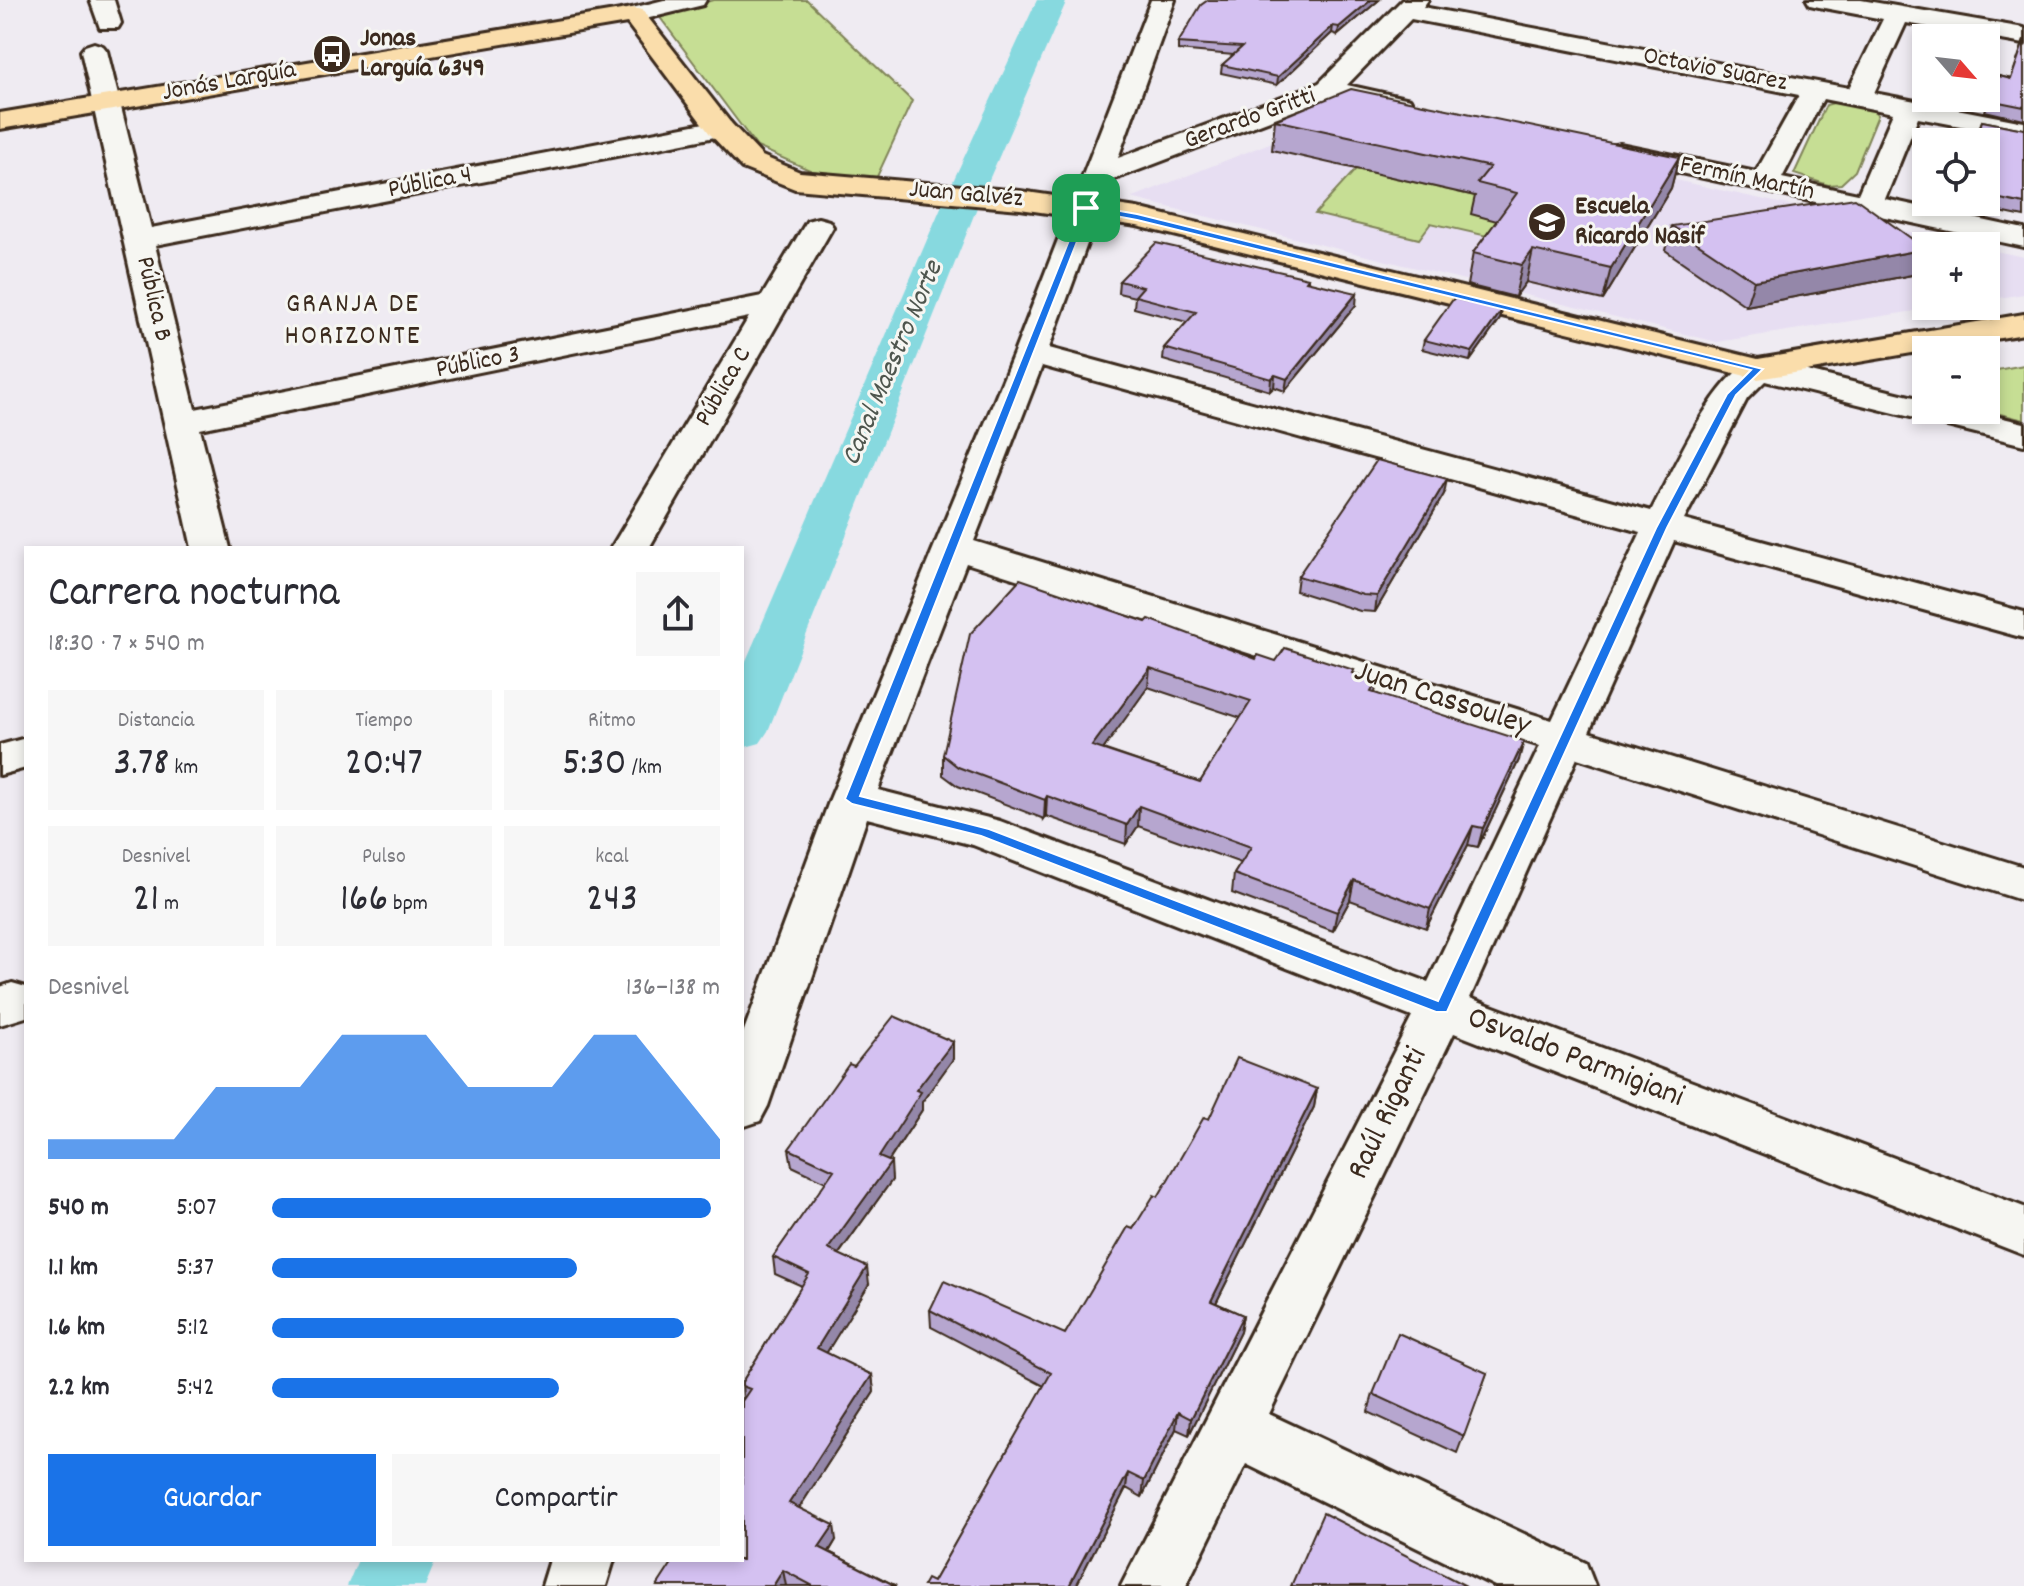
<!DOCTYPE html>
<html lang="es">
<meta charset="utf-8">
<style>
:root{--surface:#fff;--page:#f7f7f7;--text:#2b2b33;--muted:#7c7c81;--accent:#1a73e8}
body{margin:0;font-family:Dekko,sans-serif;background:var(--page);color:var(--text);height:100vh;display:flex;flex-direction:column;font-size:30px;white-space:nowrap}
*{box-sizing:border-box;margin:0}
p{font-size:26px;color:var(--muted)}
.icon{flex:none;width:44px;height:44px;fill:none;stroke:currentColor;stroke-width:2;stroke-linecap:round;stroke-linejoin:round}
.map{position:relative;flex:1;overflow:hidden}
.side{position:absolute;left:24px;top:546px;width:720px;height:1016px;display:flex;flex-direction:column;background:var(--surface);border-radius:0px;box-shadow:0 4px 12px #0003}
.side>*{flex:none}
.needle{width:52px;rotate:118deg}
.tools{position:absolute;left:1912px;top:24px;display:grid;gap:16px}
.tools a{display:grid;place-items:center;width:88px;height:88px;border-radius:0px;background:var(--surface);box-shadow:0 4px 12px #0003;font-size:40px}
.pin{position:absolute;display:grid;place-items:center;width:68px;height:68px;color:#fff;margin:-34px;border-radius:16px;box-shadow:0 4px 12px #0006}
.round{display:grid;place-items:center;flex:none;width:84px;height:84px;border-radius:0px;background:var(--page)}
.head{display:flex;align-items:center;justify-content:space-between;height:136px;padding:0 24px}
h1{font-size:44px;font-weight:600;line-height:60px}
.metrics{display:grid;grid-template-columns:repeat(3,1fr);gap:12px;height:136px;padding:8px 24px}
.metrics div{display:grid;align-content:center;border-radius:0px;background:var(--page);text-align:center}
.metrics b{font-size:40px;font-weight:600}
.metrics small{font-size:22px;font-weight:400}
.metrics p{font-size:22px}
.chart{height:224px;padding:16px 24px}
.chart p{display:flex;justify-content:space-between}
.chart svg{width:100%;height:144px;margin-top:8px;fill:var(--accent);opacity:.7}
.button{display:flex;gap:16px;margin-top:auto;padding:16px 24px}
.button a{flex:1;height:92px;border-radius:0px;background:var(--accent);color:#fff;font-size:32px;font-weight:600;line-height:92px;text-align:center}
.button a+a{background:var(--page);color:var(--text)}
ul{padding:0 24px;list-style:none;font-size:26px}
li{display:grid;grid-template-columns:128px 96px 1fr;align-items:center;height:60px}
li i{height:20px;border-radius:10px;background:var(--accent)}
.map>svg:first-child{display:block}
</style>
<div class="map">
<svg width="2024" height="1586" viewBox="0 0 2024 1586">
<rect width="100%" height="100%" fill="#efebf2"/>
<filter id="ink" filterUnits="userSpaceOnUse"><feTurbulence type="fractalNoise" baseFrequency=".0125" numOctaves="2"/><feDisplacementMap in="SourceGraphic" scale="16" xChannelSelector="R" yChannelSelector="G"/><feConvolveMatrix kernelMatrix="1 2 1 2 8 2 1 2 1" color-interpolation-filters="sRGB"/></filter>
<g filter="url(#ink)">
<!-- built -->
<path fill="#e7def2" d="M1355 109 1973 246H1926V306H1947L1717 342 1131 198Z
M1986 249 2024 257V294L1986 300Z"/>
<!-- green -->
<path fill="#c6de94" stroke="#808459" stroke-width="2" d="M713 0H807L912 101 875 181 812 171 757 147 659 16Z
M1837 102 1871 108 1878 115 1855 171 1841 184 1828 185 1794 174 1826 105Z
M1356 169 1484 198 1511 224 1500 239 1431 223 1419 239 1315 214Z
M2024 365V420L1984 410 1986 372Z"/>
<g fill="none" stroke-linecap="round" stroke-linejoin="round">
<!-- canal -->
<path fill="#87d9df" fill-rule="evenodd" d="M1037 0H1067L978 205 768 731 760 743 742 748V670L942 205Z
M358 1560H436L425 1586H347Z"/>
<defs>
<path id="minor" d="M90 0H114L121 23 118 28H100Z
M664 0H706L703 5 633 22 624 20 621 15 624 10Z
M1151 0H1175L1118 158 1319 83 1402 0H1428L1423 7 1849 88 1883 19 1819 7 1810 5 1807 0H1861L2024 28V44L1906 23 1874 93 2024 122V138L1918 118 1885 199 2024 229V247L1620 160 1610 158 1606 152 1610 146 1620 144 1756 172 1799 95 1411 19 1347 85 1410 99 1413 105 1410 111 1400 113 1330 97 1110 181 1049 348 1651 511C1672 472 1716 370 1758 359L1926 400V410H1969L2024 423V445L1765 381 1747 399 1684 520 2024 612V638L1674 541 1589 732 2024 867V901L1577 758 1470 998 2024 1207V1255L1454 1033 1269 1414 1586 1563 1595 1586H1495L1246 1464 1186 1586H1121L1412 1017 973 845 867 818 768 1106 760 1121 742 1127V1036L830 799 1014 353ZM1823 99 1893 113 1858 194 1782 178ZM1042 366 1641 532 1552 720 974 541ZM966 563 1540 746 1428 982 1000 821 878 790Z
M94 43 103 46 107 51 151 228 720 120 730 122 734 128 730 134 720 136 155 245 195 409 762 296 807 221 818 218 829 221 833 227 649 548H611L749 317 200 429 230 548H192L81 51 85 46Z
M26 738V768L0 775V745Z
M12 983 26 987V1017L0 1025V987Z
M550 1560H614L606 1586H542Z"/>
<path id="major" d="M633 8 642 10 730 122 762 156 800 172 1020 191 1137 208 1758 359 2024 314V334L1758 379 1137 226 1020 209 795 189 742 168 710 134 627 23 0 129V113Z"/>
</defs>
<!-- minor casing -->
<use href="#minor" stroke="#3b2a1e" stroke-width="6"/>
<!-- major casing -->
<use href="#major" stroke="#3b2a1e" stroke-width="6"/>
<!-- minor -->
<use href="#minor" fill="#f6f6f2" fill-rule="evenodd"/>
<!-- major -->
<use href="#major" fill="#faddab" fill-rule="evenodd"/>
</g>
<!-- wall -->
<path fill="#b6a6cf" stroke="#3b2a1e" stroke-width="2" fill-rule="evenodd" d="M1208 0H1379L1338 35 1332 33 1277 85 1221 73 1222 65 1234 55 1178 50V43Z
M2024 40V120L1985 111 1999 76 2011 79Z
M1275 120 1679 157 1671 188 1603 300 1526 282 1515 297 1467 285 1473 253 1497 221 1471 214 1475 196 1272 150Z
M1982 121 2024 129V217L1957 203 1986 202V142H1974Z
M1672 226 1917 274 1746 306 1665 250Z
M1308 278V282L1356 305 1285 391 1274 387 1270 391 1163 360 1164 348 1187 322 1134 308 1135 297 1118 293 1119 281Z
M1502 310 1500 319 1470 361 1422 349 1424 340Z
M1444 494 1375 612 1360 611 1296 591 1298 576Z
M1146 622 1256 659 1354 670 1353 673 1377 681 1375 693 1519 760 1478 847 1468 845 1426 928 1350 900 1333 931 1232 893 1234 874 1241 863 1138 826 1126 844 1046 816 1044 819 958 786 943 775V755ZM1148 687 1241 718 1200 782 1103 749Z
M953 1042V1059L922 1102V1110L889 1161 892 1180 839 1254 869 1284 826 1353 872 1375 874 1392 799 1508 836 1540 829 1552 896 1586H787L742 1560 743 1399 742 1382 802 1286 775 1274 773 1257 826 1182 792 1166 789 1149 854 1066Z
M1317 1089 1314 1107 1216 1303 1243 1315 1240 1332 1189 1435 1176 1429 1142 1497 1126 1488 1076 1586H923L933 1582 1044 1386 931 1327 930 1310 1065 1334 1133 1229 1158 1197 1209 1119Z
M1487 1373 1457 1453 1368 1412 1373 1394Z"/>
<!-- shaded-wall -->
<path fill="#9487a9" stroke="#3b2a1e" stroke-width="2" d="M1371 0H1379L1338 35 1339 27Z
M1333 26 1332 33 1277 85 1278 77Z
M1679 157 1671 188 1603 300 1611 268Z
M1926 249 1917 274 1746 306 1754 281Z
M1533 250 1526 282 1515 297 1522 265Z
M1357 293 1356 305 1285 391 1287 379Z
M1502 310 1500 319 1470 361 1472 352Z
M1275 375 1274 387 1270 391 1271 379Z
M1447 479 1444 494 1375 612 1377 596Z
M1150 668 1148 687 1092 765V746Z
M1524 741 1519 760 1478 847 1483 828Z
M1047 796 1046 816 1044 819 1045 800Z
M1139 806 1138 826 1126 844 1127 825Z
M1473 826 1468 845 1426 928 1430 909Z
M1354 880 1350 900 1333 931 1337 912Z
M953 1042V1059L922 1102V1110L880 1174 879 1157 916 1090Z
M1317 1089 1314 1107 1209 1317 1211 1301Z
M891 1162 892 1180 830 1266 828 1249Z
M867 1267 869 1284 819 1365 817 1348Z
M1243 1315 1240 1332 1189 1435 1191 1419Z
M872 1375 874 1392 792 1519 789 1503Z
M1178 1412 1176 1429 1142 1497 1144 1481Z
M1128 1473 1126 1488 1076 1586H1069Z
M834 1525 836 1540 822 1563 819 1547Z
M783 1570 786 1586H773Z"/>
<!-- building -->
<path fill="#d4c1f1" stroke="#3b2a1e" stroke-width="2" fill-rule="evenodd" d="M1208 0H1371L1339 27 1333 26 1278 77 1222 65 1242 47 1178 43 1201 5Z
M2024 41V107L1989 100 1999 76 2011 79Z
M1351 89 1679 157 1611 268 1533 250 1522 265 1473 253 1517 193 1477 183 1490 167 1275 120Z
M1982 121 2024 129V204L1986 196V142H1975Z
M1855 198 1926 249 1754 281 1672 226Z
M1156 243 1308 278 1306 281 1357 293 1287 379 1275 375 1271 379 1164 348 1196 312 1135 296 1143 287 1119 281Z
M1454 298 1502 310 1472 352 1424 340Z
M1377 460 1447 479 1377 596 1363 595 1298 576Z
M1020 579 1146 622 1149 619 1256 659 1258 655 1276 661 1285 648 1354 670 1352 673 1377 681 1371 692 1524 741 1483 828 1473 826 1430 909 1354 880 1337 912 1234 874 1251 847 1139 806 1127 825 1047 796 1045 800 958 767 943 755 970 634ZM1150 668 1251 701 1200 782 1092 746Z
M894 1016 953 1042 916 1090 921 1092 879 1157 891 1162 828 1249 867 1267 817 1348 872 1375 789 1503 834 1525 819 1547 896 1586H813L783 1570 773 1586H657L674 1560H742V1401L750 1389 742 1386V1382L809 1274 773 1257 834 1170 789 1149 849 1064 854 1066Z
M1237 1058 1317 1089 1211 1301 1243 1315 1191 1419 1178 1412 1144 1481 1128 1473 1069 1586H923L927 1579 933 1582 1051 1373 930 1310 944 1281 1065 1334 1128 1227 1133 1229 1154 1195 1158 1197 1204 1117 1209 1119Z
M1398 1333 1487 1373 1464 1436 1373 1394Z
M1323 1513 1466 1586H1291Z"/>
</g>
<!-- route -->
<path fill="#1a73e8" stroke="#fff" stroke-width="2" fill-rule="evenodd" d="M1086 205 1137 214 1763 369 1736 395 1667 528 1447 1012H1436L981 836 852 804 845 799 1082 208ZM1089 211 1137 220 1751 370 1727 394 1656 528 1438 1001 989 829 860 796Z"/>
<!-- icons -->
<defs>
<symbol id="bus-disc" viewBox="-11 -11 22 22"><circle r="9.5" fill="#3b2a1e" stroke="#f6f6f2"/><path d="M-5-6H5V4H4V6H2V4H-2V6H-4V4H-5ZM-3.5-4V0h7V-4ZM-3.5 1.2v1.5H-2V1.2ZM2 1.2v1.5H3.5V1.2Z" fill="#fff"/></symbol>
<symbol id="school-disc" viewBox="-11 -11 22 22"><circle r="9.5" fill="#3b2a1e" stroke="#f6f6f2"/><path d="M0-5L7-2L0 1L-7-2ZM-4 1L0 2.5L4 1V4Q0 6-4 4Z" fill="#fff"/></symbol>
</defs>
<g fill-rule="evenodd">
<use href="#bus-disc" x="310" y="32" width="44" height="44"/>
<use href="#school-disc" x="1525" y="200" width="44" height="44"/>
</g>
<g text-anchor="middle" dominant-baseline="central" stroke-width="6" stroke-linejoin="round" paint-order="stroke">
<!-- far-poi labels -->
<g font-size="26" font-weight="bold" fill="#3b2a1e" stroke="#f6f6f2" text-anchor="start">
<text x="360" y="39">Jonas<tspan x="360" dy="30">Larguía 6349</tspan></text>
<text x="1575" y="207">Escuela<tspan x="1575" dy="30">Ricardo Nasif</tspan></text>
</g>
<!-- far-street labels -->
<g font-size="26" fill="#3b2a1e" stroke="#f6f6f2">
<text transform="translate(1715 70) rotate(11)">Octavio Suarez</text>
<text transform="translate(229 82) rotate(-10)">Jonás Larguía</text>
<text transform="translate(1250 119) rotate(-20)">Gerardo Gritti</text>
<text transform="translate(1747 179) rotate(12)">Fermín Martín</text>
<text transform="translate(430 183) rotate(-11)">Pública 4</text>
<text transform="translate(966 195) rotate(5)">Juan Galvéz</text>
<text transform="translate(153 299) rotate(77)">Pública B</text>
<text transform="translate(478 363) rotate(-11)">Público 3</text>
<text transform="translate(724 387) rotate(-60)">Pública C</text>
</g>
<!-- far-neighbourhood labels -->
<g font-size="28" letter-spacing="2" fill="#3b2a1e" stroke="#f6f6f2">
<text x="353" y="306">GRANJA DE<tspan x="353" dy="32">HORIZONTE</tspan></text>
</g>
<!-- far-water labels -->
<g font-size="28" font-style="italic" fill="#4e564e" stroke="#f6f6f2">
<text transform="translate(894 364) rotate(-67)">Canal Maestro Norte</text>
</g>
<!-- street labels -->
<g font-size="32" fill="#3b2a1e" stroke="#f6f6f2">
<text transform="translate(1442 700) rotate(18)">Juan Cassouley</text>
<text transform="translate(1575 1059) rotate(21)">Osvaldo Parmigiani</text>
<text transform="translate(1389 1114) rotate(-64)">Raúl Riganti</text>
</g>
</g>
</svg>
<div class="tools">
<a><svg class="needle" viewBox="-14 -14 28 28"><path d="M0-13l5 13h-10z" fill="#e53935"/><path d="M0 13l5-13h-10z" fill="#7c7c81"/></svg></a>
<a><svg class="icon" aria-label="locate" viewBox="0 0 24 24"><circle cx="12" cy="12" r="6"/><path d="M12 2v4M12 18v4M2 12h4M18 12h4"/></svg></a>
<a>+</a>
<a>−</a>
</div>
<div class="pin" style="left:1086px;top:208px;background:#1e9e55"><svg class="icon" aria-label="arrive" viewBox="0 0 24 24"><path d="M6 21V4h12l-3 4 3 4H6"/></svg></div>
<section class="side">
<div class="head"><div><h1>Carrera nocturna</h1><p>18:30 · 7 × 540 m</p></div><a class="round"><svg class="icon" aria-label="share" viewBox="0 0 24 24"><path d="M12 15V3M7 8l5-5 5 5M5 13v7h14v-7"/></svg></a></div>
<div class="metrics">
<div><p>Distancia</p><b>3.78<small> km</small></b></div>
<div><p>Tiempo</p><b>20:47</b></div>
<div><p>Ritmo</p><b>5:30<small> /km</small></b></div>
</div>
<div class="metrics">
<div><p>Desnivel</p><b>21<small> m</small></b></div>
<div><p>Pulso</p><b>166<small> bpm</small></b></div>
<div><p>kcal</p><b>243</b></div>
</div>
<div class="chart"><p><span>Desnivel</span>136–138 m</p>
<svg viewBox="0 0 160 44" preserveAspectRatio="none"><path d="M0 44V38L10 38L20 38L30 38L40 22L50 22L60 22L70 6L80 6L90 6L100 22L110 22L120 22L130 6L140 6L150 22L160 38V44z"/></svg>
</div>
<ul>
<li><b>540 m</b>5:07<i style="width:98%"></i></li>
<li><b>1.1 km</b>5:37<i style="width:68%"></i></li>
<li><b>1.6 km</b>5:12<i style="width:92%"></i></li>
<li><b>2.2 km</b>5:42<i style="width:64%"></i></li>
</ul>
<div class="button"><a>Guardar</a><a>Compartir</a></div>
</section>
</div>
